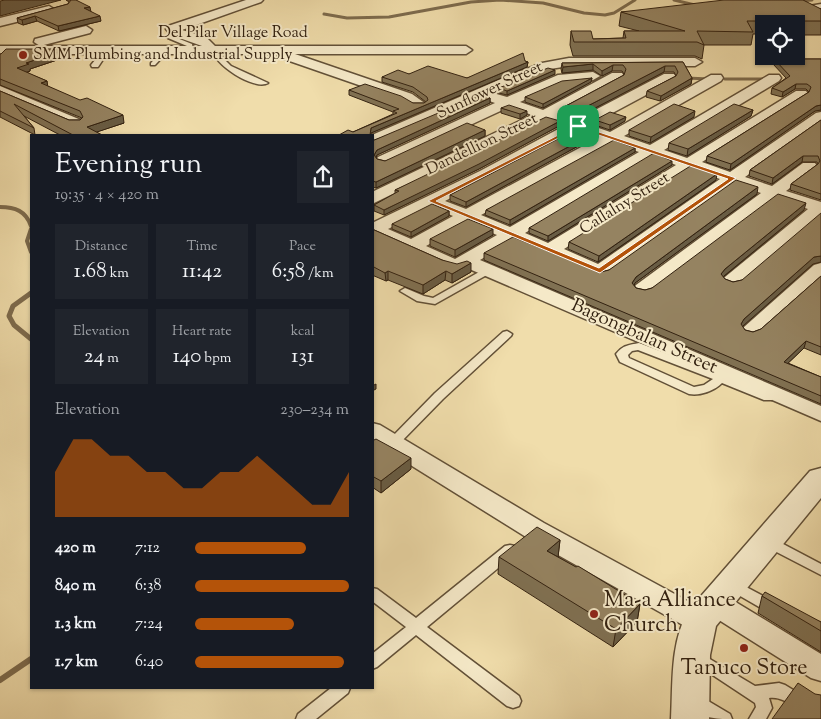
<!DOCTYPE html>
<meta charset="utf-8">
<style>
:root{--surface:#171b24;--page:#20242c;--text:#f1f3f6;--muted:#9ea1a6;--accent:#b45309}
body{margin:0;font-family:"Sorts Mill Goudy",serif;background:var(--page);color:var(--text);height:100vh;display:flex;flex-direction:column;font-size:19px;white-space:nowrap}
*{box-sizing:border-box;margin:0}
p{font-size:16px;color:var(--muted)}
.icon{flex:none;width:28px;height:28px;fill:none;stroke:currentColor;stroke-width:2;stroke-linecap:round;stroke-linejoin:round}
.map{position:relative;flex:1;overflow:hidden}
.details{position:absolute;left:30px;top:134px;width:344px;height:555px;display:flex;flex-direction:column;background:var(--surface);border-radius:0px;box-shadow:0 1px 4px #0004}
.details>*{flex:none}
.controls{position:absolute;left:755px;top:15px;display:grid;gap:10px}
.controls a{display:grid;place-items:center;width:50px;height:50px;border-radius:0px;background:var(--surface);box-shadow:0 1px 4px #0004;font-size:25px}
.pin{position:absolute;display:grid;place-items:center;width:42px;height:42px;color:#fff;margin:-21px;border-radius:10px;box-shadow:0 2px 8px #0006}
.round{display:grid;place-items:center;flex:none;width:52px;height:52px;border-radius:0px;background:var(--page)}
.overview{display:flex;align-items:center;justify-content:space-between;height:85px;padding:0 25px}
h1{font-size:28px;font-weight:600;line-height:38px}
.figures{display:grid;grid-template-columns:repeat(3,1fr);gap:8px;height:85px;padding:5px 25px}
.figures div{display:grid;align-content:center;border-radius:0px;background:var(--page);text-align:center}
.figures b{font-size:21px;font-weight:600}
.figures small{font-size:14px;font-weight:400}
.figures p{font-size:14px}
.chart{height:140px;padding:10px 25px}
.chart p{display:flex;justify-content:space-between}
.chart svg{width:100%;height:90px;margin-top:5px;fill:var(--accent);opacity:.7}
ul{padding:0 25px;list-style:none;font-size:16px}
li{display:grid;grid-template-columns:80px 60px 1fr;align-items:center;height:38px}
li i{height:12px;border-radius:6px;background:var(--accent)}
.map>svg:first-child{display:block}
</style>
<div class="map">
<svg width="821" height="719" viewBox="0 0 821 719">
<rect width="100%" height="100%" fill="#f0ddab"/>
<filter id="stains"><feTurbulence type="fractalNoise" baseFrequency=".004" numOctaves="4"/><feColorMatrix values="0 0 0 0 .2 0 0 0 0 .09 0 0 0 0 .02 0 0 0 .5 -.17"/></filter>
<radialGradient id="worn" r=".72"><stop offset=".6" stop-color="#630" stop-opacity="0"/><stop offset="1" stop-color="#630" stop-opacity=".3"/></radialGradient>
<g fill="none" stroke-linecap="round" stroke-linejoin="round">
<!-- stream-far3 -->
<path stroke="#7d6b4d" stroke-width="3" d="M674 0 695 5
M800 1 812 0
M324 14 347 18 389 17 471 2 500 0 543 3 584 13 605 15 614 13 635 0
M592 77 603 78
M686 78 710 79
M725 79H766"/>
<!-- stream-far2 -->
<path stroke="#7d6b4d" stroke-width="4" d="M0 207C15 207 26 211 31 226
M31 229 27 241 31 252"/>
<!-- stream-far1 -->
<path stroke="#7d6b4d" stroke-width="5" d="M31 293 13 306 9 316 14 325 31 339"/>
<!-- stream -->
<path stroke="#7d6b4d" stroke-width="6" d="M0 680 31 659"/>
<defs>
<path id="service" d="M821 4V8L800 10 797 8Z
M168 36H172L192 44 193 49 188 50 187 46 168 38Z
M105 48 110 49 98 67H92L91 65Z
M165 48 170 49 155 65H151V63Z
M212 48H216L221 56 231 66 268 83C255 91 212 64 212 48Z
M488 267 493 270 492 272 435 304 417 301 400 291 405 288 424 296 433 298Z
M507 331 512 334 511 336 443 399 397 446H389L387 443 389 440 435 393 503 332Z
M639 343 772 394 774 397 772 400H764L722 383C714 391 700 396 689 394L620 362 616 354C623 345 629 345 639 343ZM638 350 713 379 704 385 694 387 629 358 628 355 632 351Z
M768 536 821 564V575L763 545 761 541 763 537Z
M510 545 515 546 517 550 515 554 427 627 519 696 521 701 519 706 513 708 507 706 416 635 377 667 372 669V654L406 627 372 601V588L377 589 416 618 505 546Z
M733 580 778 604 780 608 778 612 773 614 768 612 728 589 726 585 728 581Z
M698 652 755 686 779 683 785 685 821 707V719C802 719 789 695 769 698L772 708 766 719H749L756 707 755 703 693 662 690 658 693 654Z
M331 688H350L348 693 316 719H296L298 714Z
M698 695 730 714 732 719C716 719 698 719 690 702L692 697Z"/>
<path id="minor" d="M246 0H263L261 2 182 30 206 37 215 46H466L472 50 466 54H295L412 94 426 104 424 107H414L402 100 278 57 277 54H0V46H202L171 35 166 29 168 26Z
M49 6 55 10 53 13 0 26V18Z
M86 26 92 30 90 33 40 46 34 42 35 39Z
M569 58H695L702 62 695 66H569L550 69 493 93 507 97 558 75 593 72 600 76 593 80 561 83 520 102 543 110 612 73H622L624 76 622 79 557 114 576 120 664 74H674L676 77 674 80 590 125 610 132 711 75H721L723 78 721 81 624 136 650 145 769 75H779L781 78 779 81 664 150 687 158 796 91H806L808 94 806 97 702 162 730 172 816 113 821 112V123L745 177 772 186 803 163H815L817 166 815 169 786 191 821 202V216L739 285 732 287 725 285 722 281 725 277 808 209 776 198 650 293 643 295 636 293 633 289 636 285 761 193 734 184 607 275 600 277 512 241 480 260 821 406V421L467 268 457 271 442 267 372 235V223L480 171 564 126 545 120 372 204V192L532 115 509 107 384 165 378 163 376 160 378 157 495 103 481 98 372 145V135L501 79 542 63ZM578 131 598 138 466 209 445 201ZM613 143 639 152 510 227 481 215ZM653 156 676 165 548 243 525 233ZM691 169 720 179 598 264 564 249ZM432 207 453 216 411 239 388 229ZM468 223 497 235 455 259 426 246Z
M0 86 81 120 83 123 81 126H71L0 95Z
M821 263V279L758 335 751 337 744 335 741 331 744 327 814 265Z
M372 423 380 425 544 523 704 610 700 603 704 595 714 592 724 595 821 654V681L811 678 711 615 714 621 710 629 700 632 690 629 526 537 372 441Z"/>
<path id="tertiary" d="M821 468V498L716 626 710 655 709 719H671C673 683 670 644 688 611L810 471Z"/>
</defs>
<!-- service casing -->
<use href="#service" stroke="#625037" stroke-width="3"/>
<!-- minor casing -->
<use href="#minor" stroke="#625037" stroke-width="3"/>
<!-- tertiary casing -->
<use href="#tertiary" stroke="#625037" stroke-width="3"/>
<!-- service -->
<use href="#service" fill="#f5e9c8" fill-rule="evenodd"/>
<!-- minor -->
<use href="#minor" fill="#f5e9c8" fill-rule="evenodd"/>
<!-- tertiary -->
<use href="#tertiary" fill="#f5e9c8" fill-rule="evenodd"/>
</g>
<!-- wall -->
<path fill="#807153" stroke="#322110" d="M66 0H76L91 12 101 21 59 31 37 21 23 25 18 23 17 18 68 4 69 2Z
M821 9V35H796V24H764V34H753L751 45H704L702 59 695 56H573L570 45 571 31 593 39 623 38 624 31H639L619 26 621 12Z
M67 49 69 56 30 69V71L27 73 47 81V86L124 123 96 132 102 135H60L24 116 34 128 35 135 0 117V91L69 120H80L82 118 0 85V54Z
M774 59H821V110L815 111 730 170 706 162 707 156 809 92 806 89H795L782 97 771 94 772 88 786 78 773 64Z
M525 61 528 62 527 67 371 133V135H339L353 132 393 114V112L349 95V90L413 103H424L426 102 413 92 382 82V77L409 74 467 78Z
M683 62 692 78 691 84 660 101 646 97 647 91 676 76 674 72H664L576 118 562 114V108L624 75V74L622 71H612L602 76 593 70 562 73 561 69 562 63Z
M555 74 507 95 499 93V88Z
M592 78 591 82 543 108 525 102V97Z
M490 98V103L377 155 376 158 377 159 385 161 485 130V136L376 188 372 187V141Z
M501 108 527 115 520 119 501 113Z
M753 110 751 116 687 156 668 150 669 143Z
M694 117 650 143 629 136V130Z
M595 120 625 121 610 130 595 125Z
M821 120V200L790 190 791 184 818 164 817 162H802L772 184 749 176 750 170Z
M560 121 559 126 479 169 384 215 374 211V205L395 194V190Z
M593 138 466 207 450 201V195Z
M635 148V152L510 225 485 215 486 210Z
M672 165 548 241 529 233V228Z
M716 180 598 262 568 249 569 242Z
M757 194 635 283 634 285 636 288 645 290 652 288 804 210 723 277 725 279 733 282 813 264 742 326 745 330 753 332 761 329 821 276V355L804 348 788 363 821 377V404L484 260V253L601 272 609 270Z
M449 211V216L411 237 392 229V224Z
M372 229 442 260 471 272 452 283 445 280 423 294 388 280 386 281 372 275Z
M493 235 455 257 430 246V239Z
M372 441 411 469 381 493 372 487Z
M560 540 558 557 640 604 637 622 613 647 498 574 499 557Z
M762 596 821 622V652L758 613Z"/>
<!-- shaded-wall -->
<path fill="#685c44" stroke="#322110" d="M5 0H61L0 16V1Z
M90 7 91 12 84 8Z
M35 16 37 21 23 25 22 20Z
M100 16 101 21 59 31 58 26Z
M67 49 69 56 30 69V71L19 75 17 68 26 63Z
M528 62 527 67 371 133 370 135 371 128Z
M593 64V70L562 73 563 67Z
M613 65 612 71 602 76V71Z
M665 66 664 72 576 118V112Z
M555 70V74L507 95V91Z
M592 78 591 82 543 108V104Z
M692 78 691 84 660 101 661 96Z
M47 81 48 88 41 83Z
M796 84 795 89 782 97 783 92Z
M490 98V103L377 155 374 161V155L377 150Z
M821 105V110L815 111 730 170 731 164 816 106Z
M753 110 751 116 687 156 688 149Z
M527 111V115L520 119V114Z
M695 111 694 117 650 143 651 137Z
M123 115 124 123 88 135 87 127Z
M626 117 625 121 610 130V125Z
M560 121 559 126 479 169 384 215V210Z
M485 130V136L376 188V182Z
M594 133 593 138 466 207V202Z
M635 148V152L510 225V220Z
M803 156 802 162 772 184 773 178Z
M672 161V165L548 241V236Z
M717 174 716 180 598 262 599 256Z
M758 187 757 194 635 283 632 290V283L636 277Z
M806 203 804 210 724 276 720 281 721 274 725 269Z
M449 211V216L411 237V232Z
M493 229V235L455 257V250Z
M821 256V262L813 264 743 326 739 331 741 324 744 319 814 257Z
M471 263V272L452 283V274Z
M388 271V280L386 281 385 273Z
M446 271 445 280 423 294V285Z
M806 341 804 348 782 369 784 362Z
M376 384V389L372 391V386Z
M411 458V469L381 493V481Z
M560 540 558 557 547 551Z
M640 604 637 622 613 647 616 629Z"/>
<!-- building -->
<path fill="#958361" stroke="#322110" d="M71 0H76L90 7 84 8 100 16 58 26 35 16 22 20 17 18 68 4Z
M724 0H803L821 9V21H747L753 32 697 31 704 45 697 42H574L571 31H591L593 39 626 38 624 31H685L621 12Z
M6 49H67L26 63 29 64 17 68 47 81 41 83 80 100 87 98 123 115 87 127 102 135H73L14 104 34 128 0 111V91L69 120H80L83 117 80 111 0 79V54H1Z
M523 53 525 61 528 62 371 128 370 135H339L348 130 353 132 397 113 393 111 399 109 349 90 365 84 401 96 413 103H424L428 100 427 97 413 87 382 77 398 70 409 74 428 66 467 78Z
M774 59H821V105L816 106 731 164 707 156 809 92 811 87 807 84H796L783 92 772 88 790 76Z
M683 62 692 78 661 96 647 91 676 76 678 72 675 66H665L576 112 562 108 624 75 626 69 623 65H613L602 71 593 64 563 67 562 63Z
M548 68 555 70 507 91 499 88Z
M592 78 543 104 525 97 562 81Z
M481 95 490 98 377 150 374 155 377 159 385 161 467 123 485 130 376 182 372 181V141Z
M674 104 695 111 651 137 629 130Z
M734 104 753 110 688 149 669 143Z
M509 105 527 111 520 114 501 108Z
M610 112 626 117 610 125 595 120Z
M546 117 560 121 479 164 384 210 374 205 399 191 395 190Z
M821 120V194L791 184 818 164 820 161 818 156H803L773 178 750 170Z
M579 128 594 133 466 202 450 195Z
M614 140 635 148 510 220 486 210Z
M654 153 672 161 548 236 529 228Z
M692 165 717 174 599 256 569 242Z
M736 180 758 187 636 277 632 283 636 288 645 290 652 288 778 194 806 203 725 269 721 274 725 279 733 282 742 280 821 213V256L814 257 744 319 741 324 745 330 753 332 761 329 821 276V347L806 341 784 362 821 377V396L484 253 513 237 601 272 609 270Z
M432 204 449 211 411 232 392 224Z
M468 219 493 229 455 250 430 239Z
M372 229 442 260 457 264 467 261 471 263 452 274 446 271 423 285 388 271 385 273 372 266Z
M376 439 411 458 381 481 372 476V441Z
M537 527 560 540 547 551 576 567 578 566 640 604 616 629 499 557Z
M765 592 821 622V631L762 596Z
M798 683 815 694 821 695V719H772Z"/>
<!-- route -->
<path fill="#b45309" stroke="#fff" fill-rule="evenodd" d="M578 125 736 178 600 273 428 201ZM578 128 728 179 599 268 436 201Z"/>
<!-- markers -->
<g fill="#8f2418" stroke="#f5e9c8" stroke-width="2">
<circle cx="23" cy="55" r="5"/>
<circle cx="594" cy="614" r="5"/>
<circle cx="744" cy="648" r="5"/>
</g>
<g text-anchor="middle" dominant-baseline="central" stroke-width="4" stroke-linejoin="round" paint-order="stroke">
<!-- far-street labels -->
<g font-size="16" fill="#322110" stroke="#f5e9c8">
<text x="233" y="33">Del Pilar Village Road</text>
<text transform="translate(490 91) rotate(-25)">Sunflower Street</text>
<text transform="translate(482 145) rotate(-26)">Dandellion Street</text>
<text transform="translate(625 204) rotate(-32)">Callalny Street</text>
</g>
<!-- far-poi labels -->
<g font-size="16" fill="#322110" stroke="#f5e9c8" text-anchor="start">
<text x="33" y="55">SMM Plumbing and Industrial Supply</text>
</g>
<!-- street labels -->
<g font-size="19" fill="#322110" stroke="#f5e9c8">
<text transform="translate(644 337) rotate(24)">Bagongbalan Street</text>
</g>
<!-- near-poi labels -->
<g font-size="22" fill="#322110" stroke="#f5e9c8" text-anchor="start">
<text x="604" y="601">Ma-a Alliance<tspan x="604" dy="25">Church</tspan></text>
<text x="744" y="669" text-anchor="middle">Tanuco Store</text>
</g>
</g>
<rect width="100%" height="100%" filter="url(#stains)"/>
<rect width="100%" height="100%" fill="url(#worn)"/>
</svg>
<div class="controls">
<a><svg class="icon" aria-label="locate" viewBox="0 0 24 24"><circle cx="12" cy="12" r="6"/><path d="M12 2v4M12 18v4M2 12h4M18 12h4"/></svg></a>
</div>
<div class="pin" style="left:578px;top:126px;background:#1e9e55"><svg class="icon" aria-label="arrive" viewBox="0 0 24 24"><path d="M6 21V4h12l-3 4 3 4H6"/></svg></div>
<section class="details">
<div class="overview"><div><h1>Evening run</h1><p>19:35 · 4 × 420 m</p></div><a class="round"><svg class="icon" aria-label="share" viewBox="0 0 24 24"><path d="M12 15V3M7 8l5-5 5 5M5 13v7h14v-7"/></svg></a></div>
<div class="figures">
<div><p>Distance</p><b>1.68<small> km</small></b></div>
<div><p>Time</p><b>11:42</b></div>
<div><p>Pace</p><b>6:58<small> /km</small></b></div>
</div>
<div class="figures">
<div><p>Elevation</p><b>24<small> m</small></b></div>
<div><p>Heart rate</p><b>140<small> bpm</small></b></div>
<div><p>kcal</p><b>131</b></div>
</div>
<div class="chart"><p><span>Elevation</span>230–234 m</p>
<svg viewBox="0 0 160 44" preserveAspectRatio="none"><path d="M0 44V22L10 6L20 6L30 14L40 14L50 22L60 22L70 30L80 30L90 22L100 22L110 14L120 22L130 30L140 38L150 38L160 22V44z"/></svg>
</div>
<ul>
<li><b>420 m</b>7:12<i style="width:72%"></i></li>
<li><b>840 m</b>6:38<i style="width:100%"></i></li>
<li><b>1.3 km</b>7:24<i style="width:64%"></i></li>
<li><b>1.7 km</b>6:40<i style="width:97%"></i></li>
</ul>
</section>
</div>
